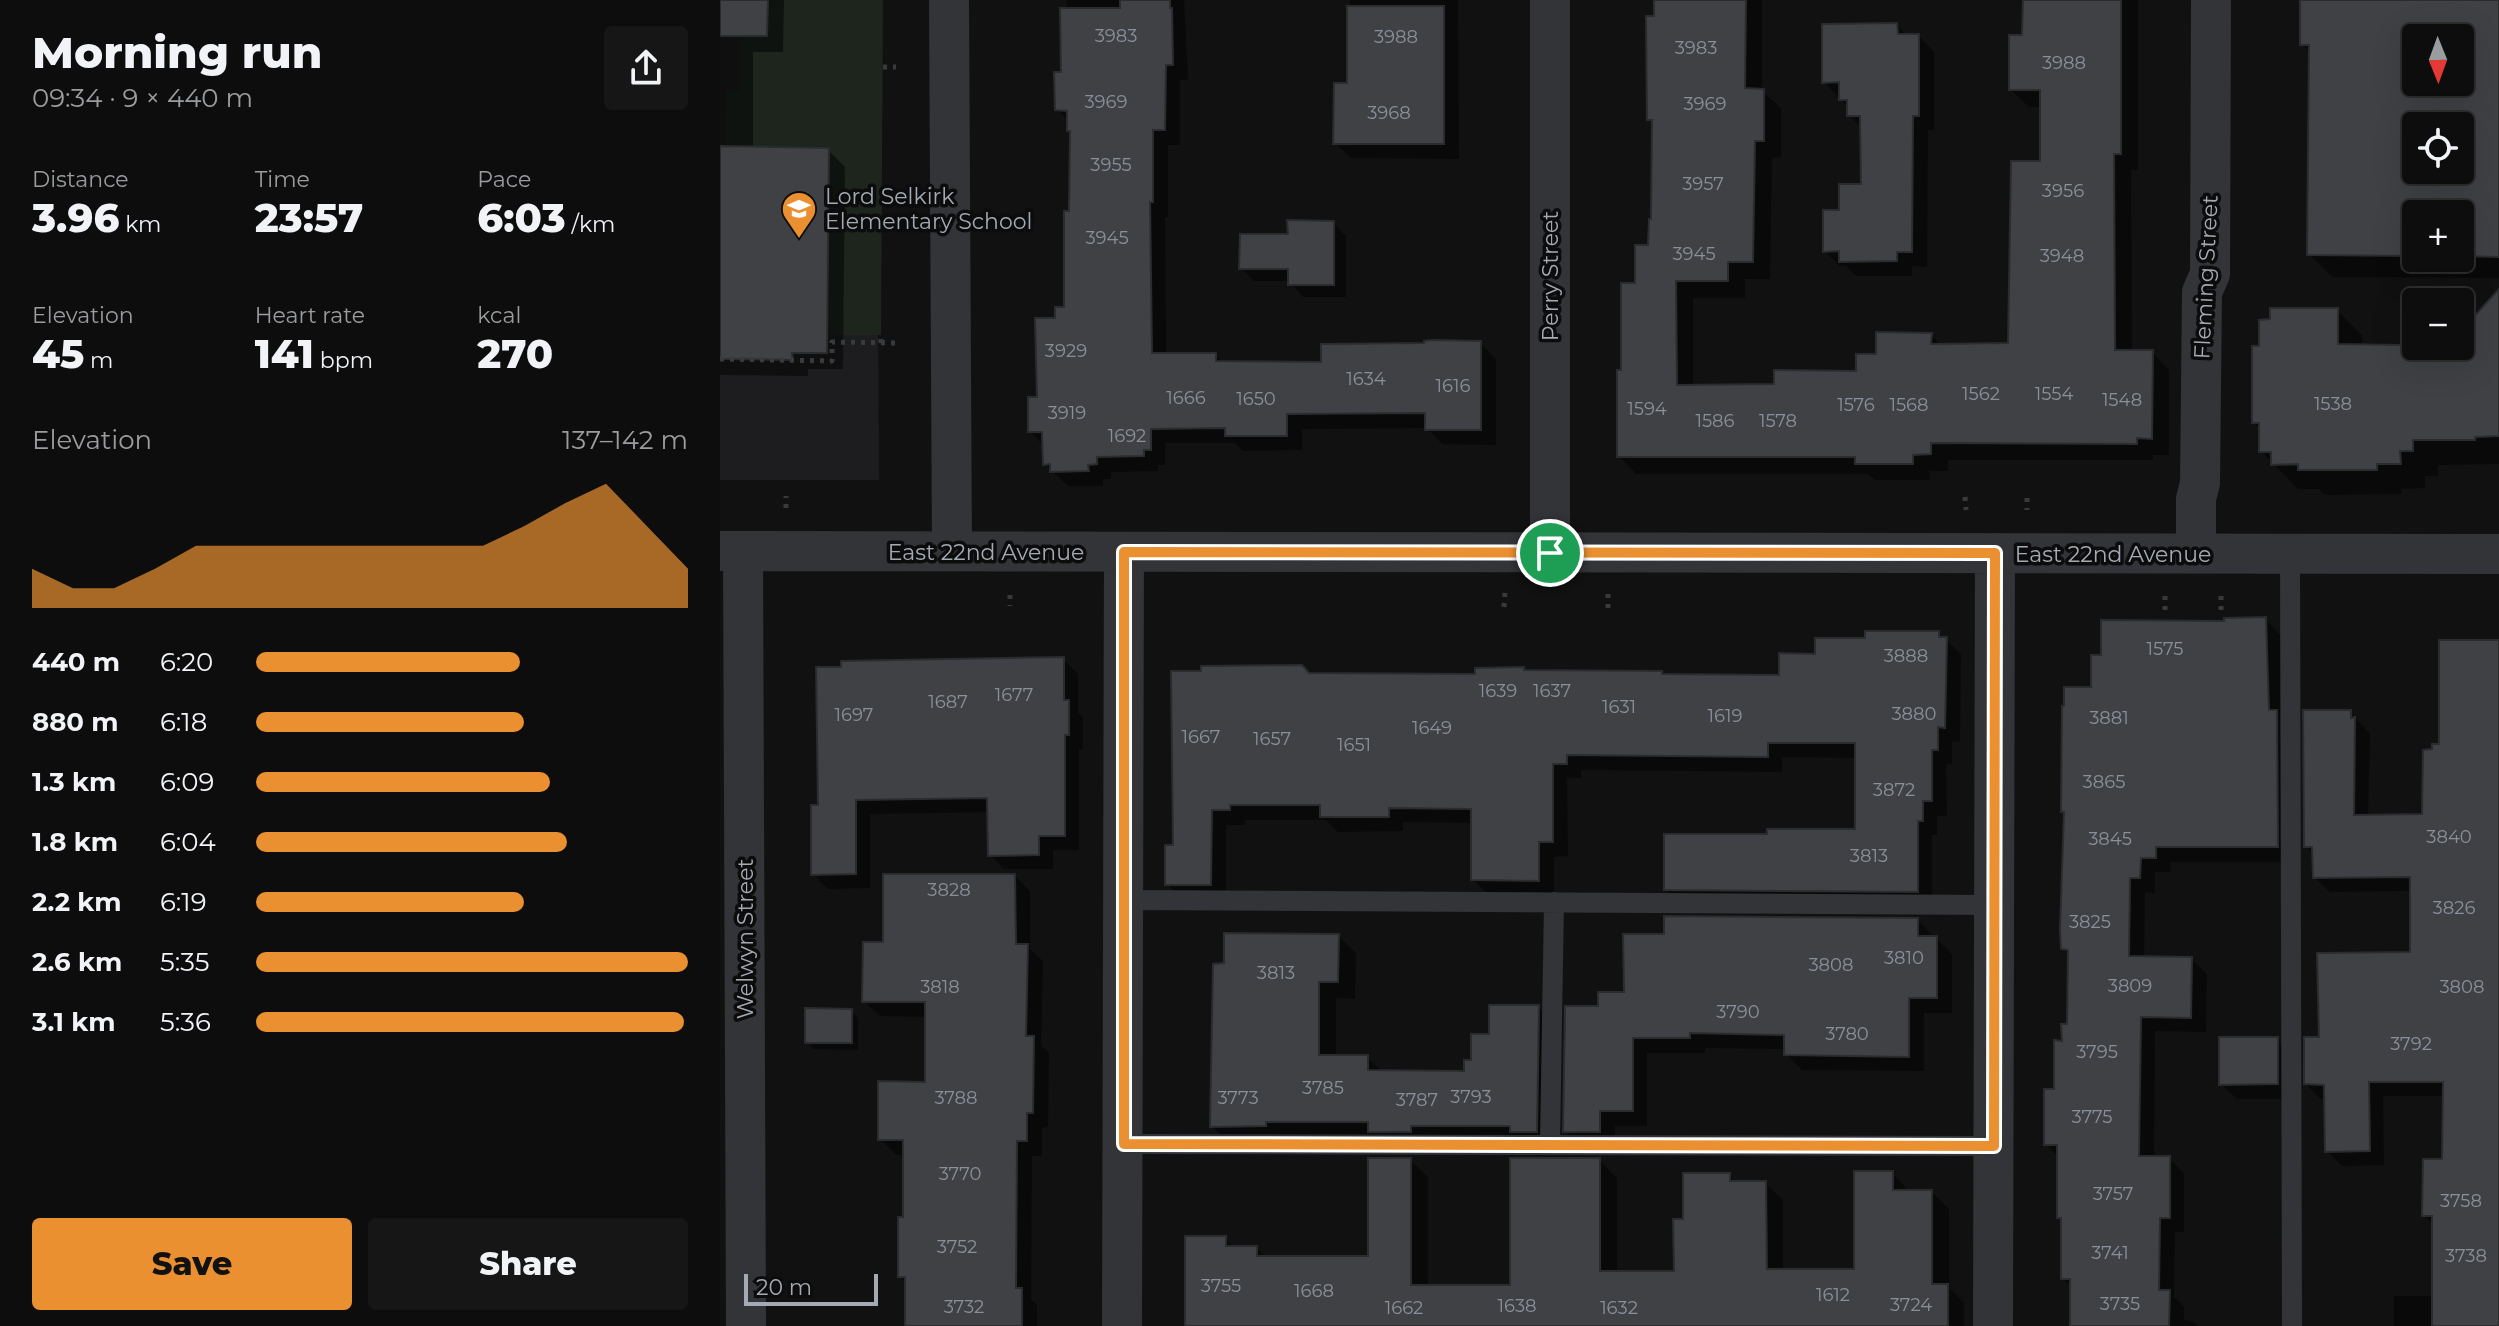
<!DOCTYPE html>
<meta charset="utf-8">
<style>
:root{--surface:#0d0d0e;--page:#161617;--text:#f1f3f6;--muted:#9a9c9e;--line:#2d2d2e;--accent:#eb9031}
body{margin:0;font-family:Montserrat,sans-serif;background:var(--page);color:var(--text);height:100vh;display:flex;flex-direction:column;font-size:30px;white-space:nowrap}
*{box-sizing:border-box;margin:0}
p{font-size:26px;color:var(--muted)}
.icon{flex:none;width:44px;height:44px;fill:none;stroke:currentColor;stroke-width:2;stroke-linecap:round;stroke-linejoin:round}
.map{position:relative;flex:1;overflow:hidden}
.drawer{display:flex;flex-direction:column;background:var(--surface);width:720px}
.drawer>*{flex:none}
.needle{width:52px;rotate:179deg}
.buttons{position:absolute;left:1682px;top:24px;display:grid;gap:16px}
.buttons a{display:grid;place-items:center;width:72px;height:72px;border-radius:8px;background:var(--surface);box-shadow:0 8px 32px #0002,0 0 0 2px var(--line);font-size:40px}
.scale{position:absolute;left:24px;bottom:20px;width:134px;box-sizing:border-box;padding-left:8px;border:4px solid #a3aab3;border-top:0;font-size:22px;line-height:28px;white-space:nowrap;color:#a3aab3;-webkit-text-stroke:6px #0c0c0d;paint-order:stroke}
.pin{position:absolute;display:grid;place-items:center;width:68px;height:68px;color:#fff;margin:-34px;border:4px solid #fff;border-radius:50%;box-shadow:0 2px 8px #0007}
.round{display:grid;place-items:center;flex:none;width:84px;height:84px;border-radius:8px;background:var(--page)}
.overview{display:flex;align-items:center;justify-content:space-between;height:136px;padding:0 32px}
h1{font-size:44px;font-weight:800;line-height:60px}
.metrics{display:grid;grid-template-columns:repeat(3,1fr);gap:12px;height:136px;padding:8px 32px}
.metrics div{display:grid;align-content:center}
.metrics b{font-size:40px;font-weight:800}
.metrics small{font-size:22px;font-weight:400}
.metrics p{font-size:22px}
.chart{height:224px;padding:16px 32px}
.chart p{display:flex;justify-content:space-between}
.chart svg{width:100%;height:144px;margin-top:8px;fill:var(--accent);opacity:.7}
.button{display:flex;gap:16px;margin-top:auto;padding:16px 32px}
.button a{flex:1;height:92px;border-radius:8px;background:var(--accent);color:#111;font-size:32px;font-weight:800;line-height:92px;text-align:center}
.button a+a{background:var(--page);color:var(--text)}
ul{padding:0 32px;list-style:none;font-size:26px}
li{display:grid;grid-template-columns:128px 96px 1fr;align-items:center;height:60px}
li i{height:20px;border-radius:10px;background:var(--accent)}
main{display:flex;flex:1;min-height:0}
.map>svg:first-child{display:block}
</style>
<main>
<section class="drawer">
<div class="overview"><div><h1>Morning run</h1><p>09:34 · 9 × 440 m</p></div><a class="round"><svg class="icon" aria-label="share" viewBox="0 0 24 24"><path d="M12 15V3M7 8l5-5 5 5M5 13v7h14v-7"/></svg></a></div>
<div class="metrics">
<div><p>Distance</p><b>3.96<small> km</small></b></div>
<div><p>Time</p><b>23:57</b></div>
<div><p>Pace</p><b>6:03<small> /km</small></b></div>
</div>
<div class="metrics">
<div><p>Elevation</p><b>45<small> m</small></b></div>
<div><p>Heart rate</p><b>141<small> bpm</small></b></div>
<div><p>kcal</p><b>270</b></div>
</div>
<div class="chart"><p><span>Elevation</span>137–142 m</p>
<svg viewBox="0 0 160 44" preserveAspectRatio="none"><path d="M0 44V32L10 38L20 38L30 32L40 25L50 25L60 25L70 25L80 25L90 25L100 25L110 25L120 19L130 12L140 6L150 19L160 32V44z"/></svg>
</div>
<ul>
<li><b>440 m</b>6:20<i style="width:61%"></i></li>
<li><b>880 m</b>6:18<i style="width:62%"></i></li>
<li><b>1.3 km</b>6:09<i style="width:68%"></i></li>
<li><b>1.8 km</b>6:04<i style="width:72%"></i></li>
<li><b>2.2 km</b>6:19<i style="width:62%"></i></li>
<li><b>2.6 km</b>5:35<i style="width:100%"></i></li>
<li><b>3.1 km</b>5:36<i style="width:99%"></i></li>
</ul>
<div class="button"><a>Save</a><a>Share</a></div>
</section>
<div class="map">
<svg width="1779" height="1326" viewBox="0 0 1779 1326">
<rect width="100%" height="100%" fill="#111112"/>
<!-- built -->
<path fill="#1d1d1f" d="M0 0H156L159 480H0Z"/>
<!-- green -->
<path fill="#1d251d" d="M7 0H163L161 335H109L110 146H5L6 91 20 90V39L7 38Z"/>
<!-- shadow -->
<path fill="#0007" fill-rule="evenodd" d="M0 0H64L63 52H33V149L108 150 125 167 123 369H88V376L0 375Z
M347 0H464L468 80H460V145H448V217H445L446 355H495L504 363 603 364 760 343 776 359V445L722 444 707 428 582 429V450L523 451 515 443H445V465H438V471L391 472V479H383V486H348L325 464 324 446 310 431 337 320 346 309 351 213 352 133 349 131V122L337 109 343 74Z
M630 0H738L739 159 631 158 615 143 629 85Z
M936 0H1042V91L1061 108V157L1052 158 1050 279H1025V298H973V387L1056 386 1138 373 1158 356 1211 335 1222 346 1290 345 1322 163V107H1309L1291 90 1304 37V0H1418V170H1411L1412 352H1432L1449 370V455H1433V460H1228V471H1209L1210 480H1155L1148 474H916L899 456 903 372 930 247 933 221 934 124 929 119Z
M1582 0H1779V278L1612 277 1589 254 1591 53 1582 44ZM1696 38H1740V82H1696ZM1696 126H1740V170H1696ZM1696 214H1740V258H1696Z
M1177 25 1187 36H1199L1214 52V130H1208L1207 267 1192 266V276H1136L1126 266H1120L1105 251 1121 212 1143 186 1142 128 1129 115V108L1104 82Z
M613 223 626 236V297H583L570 281H534L521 268 570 236Z
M1779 292V464L1718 465V476H1705V488L1681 489V494L1605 495 1599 489H1578L1541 451V429L1534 423 1541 348 1617 310 1642 335V346H1740V329H1745ZM1564 462H1588V466H1564Z
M1545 619 1560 635 1572 862H1451L1450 872H1435V893L1425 892 1424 958 1471 959 1487 974 1486 1032 1435 1031 1434 1158H1449L1464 1173V1232H1455L1454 1297 1464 1307V1320L1472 1321 1478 1326H1351V1287L1343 1278V1221L1339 1217V1157L1326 1144 1348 1026 1350 955 1343 949 1346 814 1343 811 1373 689 1506 623Z
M1218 633 1241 654 1240 742 1232 741V764H1226L1227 816H1217V835H1212V906L961 905 946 889 1049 836 1137 831V758L1062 757V772L861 770V778H847L848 856 834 857V895H769L753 880V823L683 822V831L618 832 606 820H525V825H506V899H462L447 884 455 847 589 675 757 676 804 669 806 672 941 673 945 676 1061 677 1097 656 1147 640Z
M1779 642V1326H1674V1296H1714V1226L1704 1215 1724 1161 1725 1096H1663L1664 1165 1622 1166 1607 1151 1606 1099H1601L1586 1084 1601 1039 1692 953V891L1610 892 1595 878 1594 855 1586 847 1630 712 1650 734 1648 817 1703 816 1721 746Z
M343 659 358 674V712L363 717V749H359V850H333V869H284L270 855 269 812 150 814V888L108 889 93 874 100 807Z
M295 876 310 891V949L323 961 321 1046 329 1053 328 1127 322 1128V1156H312L311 1299 317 1305V1326H187V1283L180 1276 185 1219V1155H176L160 1139 207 1084V1017L160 1016 144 1001 165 944Z
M1197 920 1212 935V938H1216L1232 954V1013H1204V1071L1082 1070 1066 1054V1049L985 1048V1053H927V1126H895V1147H861L845 1131 880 1008 906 994 946 936Z
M618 936 636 953 635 999 616 998V1057H647L663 1072 746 1073 771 1036 818 1007 836 1025 834 1149 509 1143 492 1126Z
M131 1011 138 1018V1050L94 1049 87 1042Z
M1557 1039 1573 1055V1099H1517L1501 1084Z
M690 1160 708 1177V1287H792L879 1160 897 1178V1273H956L965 1221 1009 1175 1016 1183H1045L1063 1200V1271H1136L1172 1173 1190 1192H1212L1229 1209V1288L1244 1303V1326H467L505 1238 515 1248H537L547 1258H650Z"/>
<!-- building -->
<path fill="#404145" stroke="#2b2c2e" stroke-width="2" fill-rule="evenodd" d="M0 0H48L47 36H0Z
M400 0H450V8H452L453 65H446L445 130H433V202H430L432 353H496V361L601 362V344L704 343V341L714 340 761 341V430H705V413L567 414V436H505V428L431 429V450H424V456L377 457V464L368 465 369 471 330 472V464L323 465 322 432H308V397H317L315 318H335V307H344V211H349L350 131H347V111L335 110 334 72H341L340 8H400Z
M934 0H1026L1025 88 1044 89V141H1035L1033 262H1008V281H956L957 385 1054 384V370L1136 371V354H1156V332L1212 333 1211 344 1288 343 1291 161H1320V90H1289V35H1302L1303 0H1401V154H1394L1395 350H1433L1432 439 1417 438V444L1211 443V454L1193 455V464H1135V457H897V370H901V283H915V245H928L929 219H931L932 120H927L926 16H934Z
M1580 0H1779V257L1740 256V214H1696V256L1587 255 1589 45H1580ZM1696 38H1740V82H1696ZM1696 126H1740V170H1696Z
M627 6H724V144H613L614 83H627Z
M1177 23 1178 34H1199V116H1193L1192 252H1177V261L1119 262V251L1103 252V210H1119V184H1141L1140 116H1127V100H1119V82L1102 83V24Z
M0 146 109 148 107 353H72L73 360 0 359Z
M567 220 614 221V285H568V269H519L520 234H568Z
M1779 289V436L1755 437V440H1693V451H1680L1681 464H1657V470H1578V464L1551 465V452H1539V423H1532V346H1539V320L1550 319V308H1618V344L1740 346V332Z
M1546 617 1549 710H1557L1558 847H1436V858H1421L1420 878H1410L1409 956 1472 957 1471 1018 1421 1017 1419 1156H1450V1218H1440L1439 1290H1450L1449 1326H1350V1279H1341V1218H1337V1145H1324V1089H1334V1040L1342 1041 1341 1024H1347L1348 950 1341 949 1340 930 1344 812H1341L1342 706H1344V687H1371V655H1381V620L1504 621V618Z
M1145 631H1219V637H1227L1225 728 1218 727V750H1212V801H1203V821H1198V892L944 890V834H1047V829H1135V743H1048V757L847 755V764H833V842H819V881L751 880V809L669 808V817H600V805H510V810H492L491 885H445V845H453L451 671H481V666L582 665 589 673 755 674V668L804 667V670L942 671V674L1059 675V653L1095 654V638H1145Z
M1719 640H1779V1326H1712V1216H1702L1703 1159H1722L1723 1082H1649L1650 1151 1605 1152 1604 1085 1584 1084V1037H1599L1597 953 1690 952V877L1593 878 1592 847H1584L1583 710H1631V718L1635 717 1634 815 1702 814 1703 750 1712 749V744H1719Z
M344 657V700H349V735H345V836H319V855L268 856 267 798 136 800V874L91 875V805H98L96 667H121V661Z
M163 874H295L296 944H308L306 1036H314L313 1113H307V1141H297L296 1288H302V1326H185V1277H178V1217H183V1140H158V1081L205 1082V1002H142L143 942H163Z
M944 916 1198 918V936H1217V998H1189V1057L1064 1055V1035L970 1033V1038H913V1111H880V1132H843L845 1006H878V992H904L903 934H944Z
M504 933 619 934 618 982H599V1055H648V1070L744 1071V1060H751V1034H769V1005H819L817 1132H790V1126H691V1132H648V1122H546V1126L490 1127 493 964 504 963Z
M85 1008 132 1009V1043H85Z
M1499 1037H1558V1084L1499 1085Z
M648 1158H691V1285H790V1158H880V1271H954L953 1219H963V1173H1010V1181H1046L1047 1269H1134V1171H1173V1190H1212V1284H1228V1326H465V1236H506V1246H537V1256H648Z"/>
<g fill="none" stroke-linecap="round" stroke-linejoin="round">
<!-- path -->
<path stroke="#383b3e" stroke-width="5" stroke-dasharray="4 6" stroke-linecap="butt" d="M163 67H176
M161 343V335
M0 359 112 361V342L178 343
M1245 497 1246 510
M1307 498V510
M66 508V496
M888 594V608
M290 595V606
M784 607 785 592
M1445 610V594
M1501 610V594"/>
<!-- lane -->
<path stroke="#323437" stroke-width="20" d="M1570 554 1572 1326
M405 900 1274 905
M404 1144 1274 1146
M830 1144 834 902"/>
<!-- street -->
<path stroke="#323437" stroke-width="40" d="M229 0 232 551
M0 551 1779 554
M23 551 26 1326
M830 553V0
M1476 553V499L1480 483 1482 292 1490 274 1491 0
M402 1326 404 552
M1273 1326 1275 553"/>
</g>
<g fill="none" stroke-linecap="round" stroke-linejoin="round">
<defs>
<path id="route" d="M404 552 1275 553 1274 1146 404 1144Z"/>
</defs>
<!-- route casing -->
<use href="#route" stroke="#fff" stroke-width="16"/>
<!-- route -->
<use href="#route" stroke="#eb9031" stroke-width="10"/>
</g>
<!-- icons -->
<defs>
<symbol id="school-pin" viewBox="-11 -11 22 30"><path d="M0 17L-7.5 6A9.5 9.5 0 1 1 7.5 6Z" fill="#eb9031" stroke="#0c0c0d"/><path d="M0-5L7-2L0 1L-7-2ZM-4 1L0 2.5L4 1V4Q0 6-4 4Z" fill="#fff"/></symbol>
</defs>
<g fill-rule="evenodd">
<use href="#school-pin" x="59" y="189" width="40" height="54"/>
</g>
<g text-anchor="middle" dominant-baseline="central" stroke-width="7" stroke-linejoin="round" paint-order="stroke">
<!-- number labels -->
<g font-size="18" fill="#8a9098">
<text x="396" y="36">3983</text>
<text x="676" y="37">3988</text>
<text x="976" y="48">3983</text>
<text x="1344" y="63">3988</text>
<text x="386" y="102">3969</text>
<text x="985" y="104">3969</text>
<text x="669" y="113">3968</text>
<text x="391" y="165">3955</text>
<text x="983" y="184">3957</text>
<text x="1343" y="191">3956</text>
<text x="387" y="238">3945</text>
<text x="974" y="254">3945</text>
<text x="1342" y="256">3948</text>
<text x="346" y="351">3929</text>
<text x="646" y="379">1634</text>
<text x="733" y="386">1616</text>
<text x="1261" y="394">1562</text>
<text x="1334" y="394">1554</text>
<text x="466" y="398">1666</text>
<text x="536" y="399">1650</text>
<text x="1402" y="400">1548</text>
<text x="1613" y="404">1538</text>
<text x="1136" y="405">1576</text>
<text x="1189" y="405">1568</text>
<text x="927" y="409">1594</text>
<text x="347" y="413">3919</text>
<text x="995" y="421">1586</text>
<text x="1058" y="421">1578</text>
<text x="407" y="436">1692</text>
<text x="1445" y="649">1575</text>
<text x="1186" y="656">3888</text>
<text x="778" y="691">1639</text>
<text x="832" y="691">1637</text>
<text x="294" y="695">1677</text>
<text x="228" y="702">1687</text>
<text x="899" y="707">1631</text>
<text x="1194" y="714">3880</text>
<text x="134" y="715">1697</text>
<text x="1005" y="716">1619</text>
<text x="1389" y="718">3881</text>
<text x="712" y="728">1649</text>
<text x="481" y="737">1667</text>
<text x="552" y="739">1657</text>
<text x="634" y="745">1651</text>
<text x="1384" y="782">3865</text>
<text x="1174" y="790">3872</text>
<text x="1729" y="837">3840</text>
<text x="1390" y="839">3845</text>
<text x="1149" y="856">3813</text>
<text x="229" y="890">3828</text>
<text x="1734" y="908">3826</text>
<text x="1370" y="922">3825</text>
<text x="1184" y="958">3810</text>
<text x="1111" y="965">3808</text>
<text x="556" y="973">3813</text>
<text x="1410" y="986">3809</text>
<text x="220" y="987">3818</text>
<text x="1742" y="987">3808</text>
<text x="1018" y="1012">3790</text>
<text x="1127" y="1034">3780</text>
<text x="1691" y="1044">3792</text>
<text x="1377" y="1052">3795</text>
<text x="603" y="1088">3785</text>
<text x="751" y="1097">3793</text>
<text x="236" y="1098">3788</text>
<text x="518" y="1098">3773</text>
<text x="697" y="1100">3787</text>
<text x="1372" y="1117">3775</text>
<text x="240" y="1174">3770</text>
<text x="1393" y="1194">3757</text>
<text x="1741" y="1201">3758</text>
<text x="237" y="1247">3752</text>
<text x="1390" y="1253">3741</text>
<text x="1746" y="1256">3738</text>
<text x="501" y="1286">3755</text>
<text x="594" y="1291">1668</text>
<text x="1113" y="1295">1612</text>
<text x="1400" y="1304">3735</text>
<text x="1191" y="1305">3724</text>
<text x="797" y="1306">1638</text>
<text x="244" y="1307">3732</text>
<text x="684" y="1308">1662</text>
<text x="899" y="1308">1632</text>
</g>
<!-- poi labels -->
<g font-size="22" fill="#a3aab3" stroke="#0c0c0d" text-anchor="start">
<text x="105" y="196">Lord Selkirk<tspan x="105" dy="25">Elementary School</tspan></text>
</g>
<!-- street labels -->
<g font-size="22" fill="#a3aab3" stroke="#0c0c0d">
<text transform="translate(830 276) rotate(-90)">Perry Street</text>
<text transform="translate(1486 277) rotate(-87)">Fleming Street</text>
<text x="266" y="552">East 22nd Avenue</text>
<text x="1393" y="554">East 22nd Avenue</text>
<text transform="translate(25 939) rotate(-90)">Welwyn Street</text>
</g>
</g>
</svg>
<div class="buttons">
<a><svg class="needle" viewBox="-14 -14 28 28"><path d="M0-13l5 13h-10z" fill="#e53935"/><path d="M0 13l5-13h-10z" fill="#9a9c9e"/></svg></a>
<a><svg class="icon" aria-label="locate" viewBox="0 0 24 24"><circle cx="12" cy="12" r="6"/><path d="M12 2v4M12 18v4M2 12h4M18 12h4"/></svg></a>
<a>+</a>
<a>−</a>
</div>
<div class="scale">20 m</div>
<div class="pin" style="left:830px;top:553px;background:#1e9e55"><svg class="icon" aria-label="arrive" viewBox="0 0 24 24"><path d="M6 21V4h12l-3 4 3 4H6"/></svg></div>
</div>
</main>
